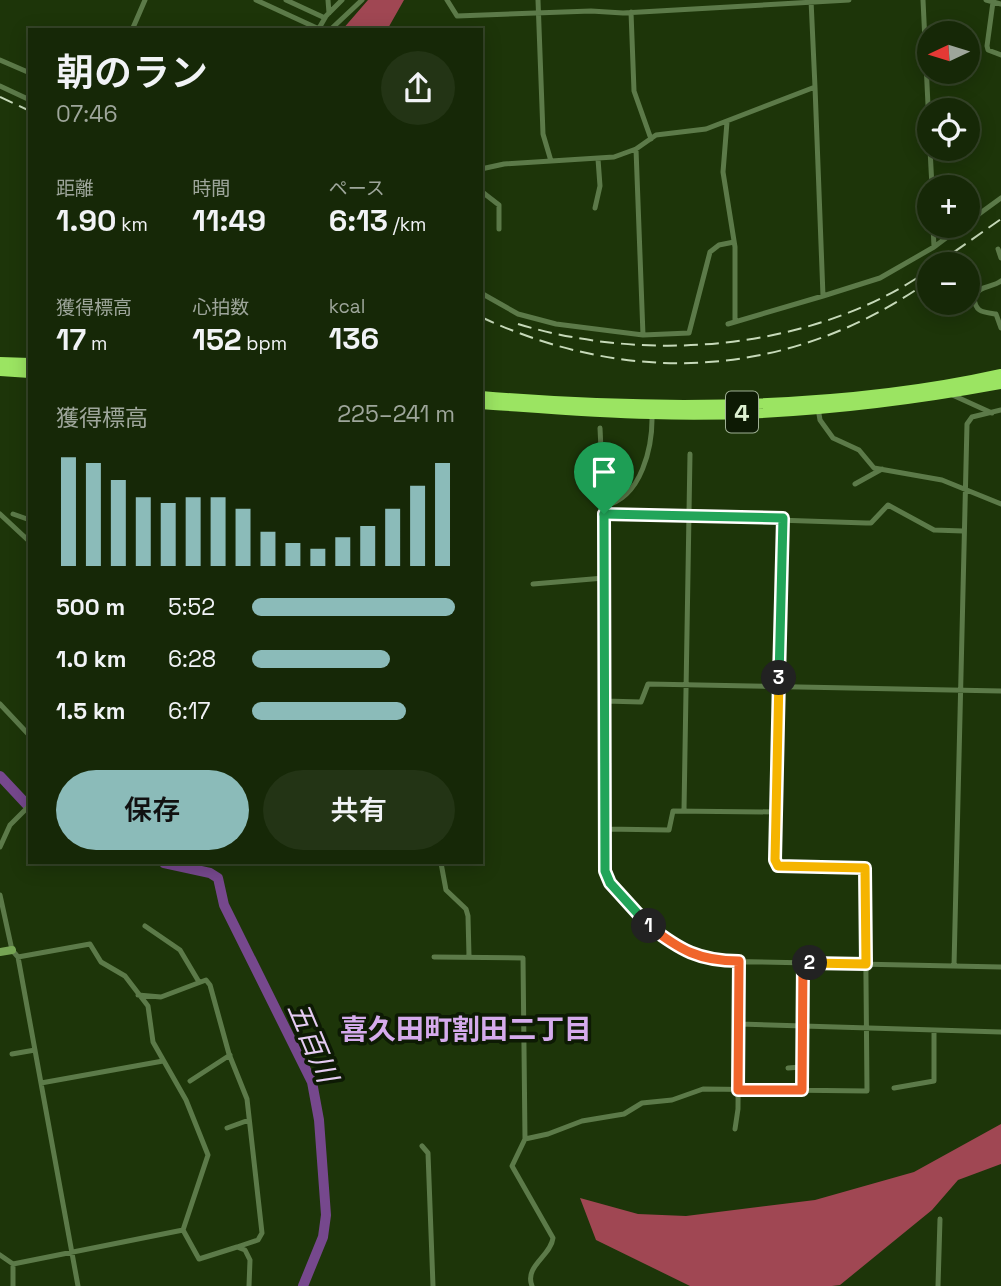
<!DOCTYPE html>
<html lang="ja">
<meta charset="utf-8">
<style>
:root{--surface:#162807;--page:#233415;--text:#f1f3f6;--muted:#9ea69b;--line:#354428;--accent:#8bbbb9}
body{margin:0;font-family:"Space Grotesk","Noto Sans JP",sans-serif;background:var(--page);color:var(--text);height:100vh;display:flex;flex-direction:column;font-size:26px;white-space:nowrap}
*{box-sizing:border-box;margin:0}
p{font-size:23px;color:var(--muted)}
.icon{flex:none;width:38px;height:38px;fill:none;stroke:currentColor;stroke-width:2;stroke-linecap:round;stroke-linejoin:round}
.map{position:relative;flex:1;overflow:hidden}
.sheet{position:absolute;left:28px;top:28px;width:455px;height:836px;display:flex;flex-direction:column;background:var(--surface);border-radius:0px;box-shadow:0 4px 18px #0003,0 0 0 2px var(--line)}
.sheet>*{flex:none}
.needle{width:46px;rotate:266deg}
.fabs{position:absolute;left:917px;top:21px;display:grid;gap:14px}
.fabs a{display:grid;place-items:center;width:63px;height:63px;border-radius:50%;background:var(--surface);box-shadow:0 4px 18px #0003,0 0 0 2px var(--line);font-size:35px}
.pin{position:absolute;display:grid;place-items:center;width:60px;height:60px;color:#fff;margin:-72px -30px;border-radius:50% 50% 50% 0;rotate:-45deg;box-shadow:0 0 7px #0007}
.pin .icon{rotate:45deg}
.km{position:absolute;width:35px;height:35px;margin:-18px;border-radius:50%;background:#222;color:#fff;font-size:19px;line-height:35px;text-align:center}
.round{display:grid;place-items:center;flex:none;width:74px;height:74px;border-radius:37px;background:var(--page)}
.head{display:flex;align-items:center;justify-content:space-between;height:119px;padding:0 28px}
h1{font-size:38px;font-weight:600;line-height:52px}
.metrics{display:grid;grid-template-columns:repeat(3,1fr);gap:10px;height:119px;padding:7px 28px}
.metrics div{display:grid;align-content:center}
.metrics b{font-size:30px;font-weight:600}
.metrics small{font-size:19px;font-weight:400}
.metrics p{font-size:19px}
.chart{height:196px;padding:14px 28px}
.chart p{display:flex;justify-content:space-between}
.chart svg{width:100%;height:126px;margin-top:7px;stroke:var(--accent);stroke-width:6}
.button{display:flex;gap:14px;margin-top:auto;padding:14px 28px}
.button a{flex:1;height:80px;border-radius:42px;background:var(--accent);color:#111;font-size:28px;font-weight:600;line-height:80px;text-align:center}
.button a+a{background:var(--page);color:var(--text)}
ul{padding:0 28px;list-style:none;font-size:23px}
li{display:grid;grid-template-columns:112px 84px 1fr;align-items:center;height:52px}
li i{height:18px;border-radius:9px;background:var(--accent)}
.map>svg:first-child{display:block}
</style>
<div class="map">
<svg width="1001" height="1286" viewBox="0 0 1001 1286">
<rect width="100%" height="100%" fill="#1d3509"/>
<!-- forest -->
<path fill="#a04753" d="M368 0H404L387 30H342Z
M1001 1124V1164L958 1180 932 1210 840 1285 832 1286H690L596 1240 580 1198 638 1214 686 1216 815 1200 914 1172Z"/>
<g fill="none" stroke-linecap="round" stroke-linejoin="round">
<!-- river -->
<path stroke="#76488d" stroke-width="10" d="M0 776 30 808
M164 863 210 873 218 878 224 905 312 1082 319 1120 326 1215 323 1237 303 1286"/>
<!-- street -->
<path stroke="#5c7a49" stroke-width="5" d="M256 0 319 29
M286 0 325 18
M328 0 329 13
M447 0 457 16 591 11 623 13 849 0
M538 0 543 134 551 161
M923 0 929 126
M986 0 1001 4
M993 2 987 46 988 50 1001 55
M631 12 634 91 651 139
M132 30 145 0
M318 30 326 16 342 0
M330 30 362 0
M0 60 30 73
M0 86 30 100
M815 87 823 296 880 278 934 247 933 226
M727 122 723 172 735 247V321
M636 149 643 335 689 333 710 252 719 245 734 242
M930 149 932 187
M481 169 504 164 614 157 636 149 656 135 706 129 815 87 811 0
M481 191 499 205V229
M595 208 600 186 598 159
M968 222 1001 198
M934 247 962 226
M998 249 1001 258
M1001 281C992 288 979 285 974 297 975 312 982 312 996 314L1001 328
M481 293 518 314 556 324 643 335
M728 324 823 296
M948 393 992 413
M818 408 820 420 833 438 859 450 874 468 942 480 1001 504
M600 428 604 514 605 871C615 907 676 953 711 961L1001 967
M855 484 882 469
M604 506C642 498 653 446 652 413
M0 514 30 542
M13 514 30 520
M604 514 866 523H871L888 505 934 530 963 531
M533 584 604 578
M605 701 641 702 648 684 1001 691
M0 704 30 736
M684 810 690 454
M605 829 669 830 673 811 776 812
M0 847 10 825 30 805
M441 863 446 890 466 909 468 916 469 956
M0 895 12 950 18 957 78 1286
M145 926 180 950 199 982
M434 957 523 958 525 1139 512 1166 553 1238C551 1256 524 1266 532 1286
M954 966 967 424 972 417 1001 410
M138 995 161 997 206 980 210 985 229 1054 247 1099 262 1233 258 1240 237 1247
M739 1024 1001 1032
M12 1054 35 1050
M788 1068 801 1067
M190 1081 230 1055
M41 1083 163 1061
M894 1088 934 1081V1031
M802 1090 803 963
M227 1128 249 1120
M735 1129 738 1109 739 961
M525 1139 548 1134 582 1121 624 1114 642 1103 672 1100 703 1089 867 1091 865 868 778 865 775 860 783 518
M422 1146 428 1153 433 1286
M183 1230 199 1259 237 1247 245 1250 250 1260 249 1286
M0 1255 13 1264V1286
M13 1264 183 1230 208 1155 186 1100 153 1042 148 1006 125 976 101 962 90 944 18 957
M938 1286 940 1219"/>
<!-- secondary -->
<path stroke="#76a554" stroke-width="8" d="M0 952 12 950"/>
<!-- highway -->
<path stroke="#9be462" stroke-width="10" d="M0 362 30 363
M0 371 30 373
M481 396C650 410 835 411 1001 374
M481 404C538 408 594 413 651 414 767 418 887 405 1001 384"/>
<!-- rail -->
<path stroke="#c6d9b9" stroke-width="2" stroke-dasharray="14 7" stroke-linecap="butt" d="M0 97 30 111
M937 264 1001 219
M481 317C633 388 791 378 929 281
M518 324C650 364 814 350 929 270"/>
</g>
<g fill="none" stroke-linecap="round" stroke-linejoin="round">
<defs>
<path id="split-1" d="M604 514 605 871 610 883 649 926"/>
<path id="split-2" d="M649 926C680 950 699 961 739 961L738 1090H802L803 962 810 963"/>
<path id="split-3" d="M779 678 775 860 778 866 865 868 866 964 810 963"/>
<path id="split-4" d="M604 514 783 518 779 678"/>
</defs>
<!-- split-1 casing -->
<use href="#split-1" stroke="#fff" stroke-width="14"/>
<!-- split-2 casing -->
<use href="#split-2" stroke="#fff" stroke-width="14"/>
<!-- split-3 casing -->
<use href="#split-3" stroke="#fff" stroke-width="14"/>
<!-- split-4 casing -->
<use href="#split-4" stroke="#fff" stroke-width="14"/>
<!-- split-1 -->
<use href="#split-1" stroke="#22a559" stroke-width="9"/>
<!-- split-2 -->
<use href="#split-2" stroke="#f0652b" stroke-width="9"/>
<!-- split-3 -->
<use href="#split-3" stroke="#f5b400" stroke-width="9"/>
<!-- split-4 -->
<use href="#split-4" stroke="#22a559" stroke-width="9"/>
</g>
<g text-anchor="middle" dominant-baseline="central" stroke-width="7" stroke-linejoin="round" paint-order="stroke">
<!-- shield labels -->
<rect fill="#0d1a04" stroke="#9fb094" stroke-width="2" x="726" y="391.5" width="32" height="41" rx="5"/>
<g font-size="24" font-weight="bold" fill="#ddf0d1">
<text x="742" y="412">4</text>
</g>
<!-- neighbourhood labels -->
<g font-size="28" font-weight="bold" fill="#d5abec" stroke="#0d1a04">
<text x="466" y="1029">喜久田町割田二丁目</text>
</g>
<!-- water labels -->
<g font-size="28" font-style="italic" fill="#e5ccf3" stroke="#0d1a04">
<text transform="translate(313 1042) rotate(67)">五百川</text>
</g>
</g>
</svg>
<div class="fabs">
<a><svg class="needle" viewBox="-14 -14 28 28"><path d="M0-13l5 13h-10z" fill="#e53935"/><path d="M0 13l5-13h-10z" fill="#9ea69b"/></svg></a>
<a><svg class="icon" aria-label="locate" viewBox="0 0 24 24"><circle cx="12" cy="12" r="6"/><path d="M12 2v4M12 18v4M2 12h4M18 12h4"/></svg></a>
<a>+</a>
<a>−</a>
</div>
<div class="pin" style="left:604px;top:514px;background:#1e9e55"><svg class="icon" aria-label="arrive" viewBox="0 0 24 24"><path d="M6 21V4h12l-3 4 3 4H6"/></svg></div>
<b class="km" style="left:649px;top:926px">1</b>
<b class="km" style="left:810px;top:963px">2</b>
<b class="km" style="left:779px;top:678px">3</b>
<section class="sheet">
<div class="head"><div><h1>朝のラン</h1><p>07:46</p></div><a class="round"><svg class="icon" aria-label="share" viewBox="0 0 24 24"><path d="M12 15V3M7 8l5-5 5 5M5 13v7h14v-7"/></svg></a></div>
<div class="metrics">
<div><p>距離</p><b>1.90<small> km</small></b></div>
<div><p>時間</p><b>11:49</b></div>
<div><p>ペース</p><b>6:13<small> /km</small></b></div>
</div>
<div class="metrics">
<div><p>獲得標高</p><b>17<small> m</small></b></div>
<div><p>心拍数</p><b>152<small> bpm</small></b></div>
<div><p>kcal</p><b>136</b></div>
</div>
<div class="chart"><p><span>獲得標高</span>225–241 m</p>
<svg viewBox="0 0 160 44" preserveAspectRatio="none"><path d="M5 44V6M15 44V8M25 44V14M35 44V20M45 44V22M55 44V20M65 44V20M75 44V24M85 44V32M95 44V36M105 44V38M115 44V34M125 44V30M135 44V24M145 44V16M155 44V8"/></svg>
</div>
<ul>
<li><b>500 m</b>5:52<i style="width:100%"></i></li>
<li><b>1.0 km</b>6:28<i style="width:68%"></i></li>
<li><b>1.5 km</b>6:17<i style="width:76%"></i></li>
</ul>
<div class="button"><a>保存</a><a>共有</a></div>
</section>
</div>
